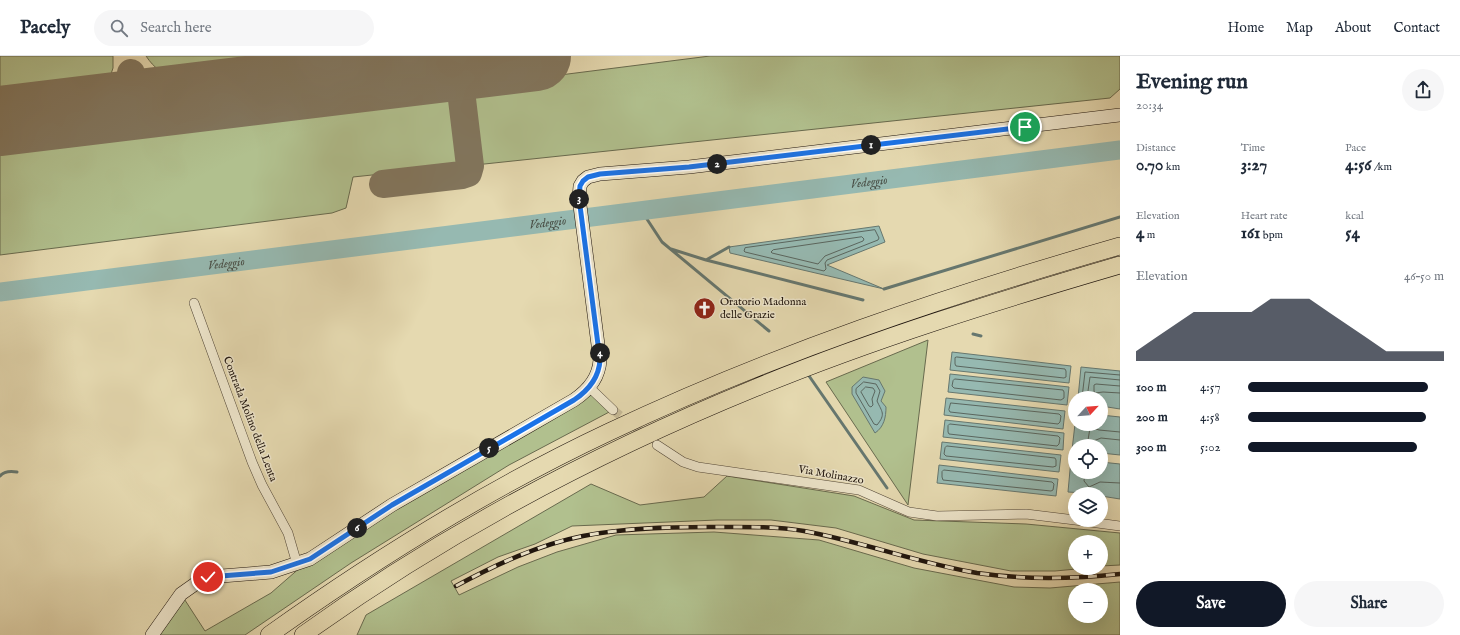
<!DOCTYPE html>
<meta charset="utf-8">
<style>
:root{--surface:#fff;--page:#f6f6f7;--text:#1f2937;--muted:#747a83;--line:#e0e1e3;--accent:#111827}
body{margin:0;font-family:"IM FELL English",serif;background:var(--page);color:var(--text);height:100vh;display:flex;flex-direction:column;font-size:15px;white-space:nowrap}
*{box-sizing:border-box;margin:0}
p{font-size:13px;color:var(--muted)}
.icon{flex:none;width:22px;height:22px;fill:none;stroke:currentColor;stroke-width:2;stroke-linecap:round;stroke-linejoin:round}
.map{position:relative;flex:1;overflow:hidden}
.panel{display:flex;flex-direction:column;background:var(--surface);width:340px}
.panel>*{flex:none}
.needle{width:26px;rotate:64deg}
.buttons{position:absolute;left:1068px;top:335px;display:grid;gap:8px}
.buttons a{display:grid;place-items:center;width:40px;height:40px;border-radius:50%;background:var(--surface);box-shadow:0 4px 16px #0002;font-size:20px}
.pin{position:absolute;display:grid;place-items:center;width:34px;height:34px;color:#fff;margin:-17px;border:2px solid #fff;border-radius:50%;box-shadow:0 1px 4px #0007}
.km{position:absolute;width:20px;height:20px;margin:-10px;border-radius:50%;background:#222;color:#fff;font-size:11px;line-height:20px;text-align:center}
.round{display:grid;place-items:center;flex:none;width:42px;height:42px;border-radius:21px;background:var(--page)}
.summary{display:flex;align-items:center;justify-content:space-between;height:68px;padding:0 16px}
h1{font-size:22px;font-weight:800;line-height:30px}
.figures{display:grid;grid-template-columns:repeat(3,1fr);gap:6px;height:68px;padding:4px 16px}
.figures div{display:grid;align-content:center}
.figures b{font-size:17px;font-weight:800}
.figures small{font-size:11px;font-weight:400}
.figures p{font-size:11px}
.chart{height:112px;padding:8px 16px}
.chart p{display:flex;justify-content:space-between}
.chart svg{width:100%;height:72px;margin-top:4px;fill:var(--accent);opacity:.7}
.primary-button{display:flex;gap:8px;margin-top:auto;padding:8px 16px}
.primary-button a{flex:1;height:46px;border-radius:24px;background:var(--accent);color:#fff;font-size:16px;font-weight:800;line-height:46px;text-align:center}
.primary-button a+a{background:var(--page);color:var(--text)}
ul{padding:0 16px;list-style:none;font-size:13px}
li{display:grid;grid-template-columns:64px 48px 1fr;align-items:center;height:30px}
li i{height:10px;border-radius:5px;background:var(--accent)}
header{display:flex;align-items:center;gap:24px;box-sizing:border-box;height:56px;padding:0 20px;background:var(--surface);border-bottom:1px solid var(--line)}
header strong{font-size:19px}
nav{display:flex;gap:22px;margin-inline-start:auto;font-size:14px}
.search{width:280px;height:36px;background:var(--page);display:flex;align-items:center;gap:10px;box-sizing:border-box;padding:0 14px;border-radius:22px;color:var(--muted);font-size:15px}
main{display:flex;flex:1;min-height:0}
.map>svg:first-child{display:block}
</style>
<header>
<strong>Pacely</strong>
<div class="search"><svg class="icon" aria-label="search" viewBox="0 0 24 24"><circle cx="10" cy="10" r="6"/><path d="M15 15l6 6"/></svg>Search here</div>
<nav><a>Home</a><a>Map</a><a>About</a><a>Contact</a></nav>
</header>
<main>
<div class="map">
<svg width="1120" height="579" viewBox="0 0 1120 579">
<rect width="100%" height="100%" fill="#e5d9b0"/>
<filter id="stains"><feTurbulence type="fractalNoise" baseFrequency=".005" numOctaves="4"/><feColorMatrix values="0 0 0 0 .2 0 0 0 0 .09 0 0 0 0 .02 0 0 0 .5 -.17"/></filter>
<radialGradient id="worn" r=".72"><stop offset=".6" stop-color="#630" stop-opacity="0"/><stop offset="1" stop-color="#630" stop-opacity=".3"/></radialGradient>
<!-- green -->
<path fill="#b1c08e" stroke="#686a4e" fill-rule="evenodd" d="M0 0H113V12L110 21 99 28 0 41Z
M146 0H329L175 19C160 16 155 13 146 0Z
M710 0H1120V33L1110 42 475 109 470 48 481 29Z
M442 34 450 39 457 50 462 107 458 110 353 121 346 152 332 157 0 199V89Z
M928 284 908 449 826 326Z
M589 331 613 354 509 409 351 507 245 579H152L181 538 205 575 271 537 310 503Z
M727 420 854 440 914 464 1026 468 1120 477V509L1101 510V486H1075V512H1087L1055 515H1011L923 498 836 472 771 464H717L572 470 535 488 498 501 451 525 459 539 518 511 557 496 616 479 714 476 819 484 914 512 1014 531 1050 532 1120 526V579H357L366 559 591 428 640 449 704 441ZM1075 534H1101V560H1075Z"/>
<!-- water -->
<path fill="#96b9b1" stroke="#66776f" d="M879 170 885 186 827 209 884 233 730 197 729 191Z
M952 296 1071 310 1069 327 950 314Z
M1081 311 1120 315V353L1101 350V342H1078Z
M950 318 1069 331 1067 349 948 336Z
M863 321 879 324 885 335 881 345 886 351C886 361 884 371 875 377L852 338V331Z
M946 342 1065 355 1063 373 944 359Z
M1101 359 1120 361V399L1101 397V390H1075V394H1072L1075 368H1101Z
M945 364 1064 377 1063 394 943 381Z
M942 386 1061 399 1059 416 940 403Z
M1071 403H1075V416H1101V406L1120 408V443L1101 440V438L1068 436Z
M939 409 1058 423 1056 440 937 427Z"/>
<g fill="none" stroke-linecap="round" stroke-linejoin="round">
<!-- shore -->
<path stroke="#5a665f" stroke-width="1" d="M875 174 879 182 878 184 827 204 825 207 826 213 824 215 745 196 744 195 745 192Z
M862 181 864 183 863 185 825 200 818 208 772 197 771 196 773 194Z
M957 301 1065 313 1066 315V321L1064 322 956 310 955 308V302Z
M955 323 1063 334 1064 336V342L1061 344 954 332 952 330 953 325Z
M864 326 876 328 880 335 877 345C882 356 886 358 877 369L874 368 856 337V333Z
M1120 330 1096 328 1094 329V335L1095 337 1103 336 1120 337
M866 331 873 332 875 335 872 343 873 349 871 351 869 350 861 336Z
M1082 342 1085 316 1120 319
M1087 342 1090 321 1120 324
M951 347 1059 358 1061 360 1060 366 1058 368 950 356 949 354Z
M950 368 1058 380 1060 382 1059 388 1057 390 949 378 948 376V370Z
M1120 376 1099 374 1091 371 1090 372 1088 384 1091 386 1101 382 1120 384
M947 390 1055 402 1056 404V410L1053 411 946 400 944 398 945 392Z
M944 414 1052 426 1054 428 1053 434 1051 435 943 424 942 421V416Z
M1085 416 1084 425 1089 431 1100 426 1120 427"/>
<!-- stream -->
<path stroke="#66776f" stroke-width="3" d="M641 154 662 186 769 275
M671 193 706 204 863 244
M706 204 729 191
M884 233 1120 161
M973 278 981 280
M807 317 887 432
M0 420C4 415 11 415 17 416"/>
<!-- river -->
<path stroke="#96b9b1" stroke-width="19" id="s1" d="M0 236 1120 94"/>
<!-- taxiway -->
<path stroke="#82765e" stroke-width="28" d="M98 53C117 47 133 40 131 17 137 42 154 43 176 43
M383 128 462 119 468 117 470 110 458 10"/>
<!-- runway -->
<path stroke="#82765e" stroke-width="70" d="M0 65 536 0"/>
<!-- street-tunnel -->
<path stroke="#c7bb98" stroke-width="9" stroke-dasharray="9 4.5" stroke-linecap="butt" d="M613 354 647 381"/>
<defs>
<path id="street" d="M194 247 252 406 262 429 288 477 297 508
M589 331 613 354
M657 389 683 406 698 411 859 434 909 456 937 460 1026 458 1075 464
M1075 464 1120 470"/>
<path id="secondary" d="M152 579 181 538 198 526 209 521 271 516 310 503 392 449 574 344C589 334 599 321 600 304L579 142 580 130 583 125 588 121 600 118 689 111 1120 59"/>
<path id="highway" d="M269 579C377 502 490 432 609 376 773 298 946 240 1120 190
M303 579C443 478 596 397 755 332 874 283 997 245 1120 209"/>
</defs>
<!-- street casing -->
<use href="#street" stroke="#504536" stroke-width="10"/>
<!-- secondary casing -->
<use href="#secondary" stroke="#1e140d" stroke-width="14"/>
<!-- highway casing -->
<use href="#highway" stroke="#1e140d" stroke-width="18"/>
<!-- street -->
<use href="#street" stroke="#eee6cc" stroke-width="9"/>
<!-- secondary -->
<use href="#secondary" stroke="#eee6cc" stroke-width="13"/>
<!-- highway -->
<use href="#highway" stroke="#e5d9b0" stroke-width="17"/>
<defs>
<path id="rail" d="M456 530C497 508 538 489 583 480 624 472 667 471 709 471 740 471 773 470 804 475 863 486 918 507 977 517 1025 524 1072 523 1120 518"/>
</defs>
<!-- rail casing -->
<use href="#rail" stroke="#1e140d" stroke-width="4.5"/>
<!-- rail -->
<use href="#rail" stroke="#eee6cc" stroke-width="3" stroke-dasharray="9" stroke-linecap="butt"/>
</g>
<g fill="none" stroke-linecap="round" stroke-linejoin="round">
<defs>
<path id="route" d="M208 521 271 516 310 503 392 449 574 344C589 334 599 321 600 304L579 142 580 130 583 125 588 121 600 118 689 111 1025 71"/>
</defs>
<!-- route casing -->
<use href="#route" stroke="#fff" stroke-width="8"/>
<!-- route -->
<use href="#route" stroke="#1a73e8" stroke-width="5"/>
</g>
<!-- icons -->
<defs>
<symbol id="church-disc" viewBox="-11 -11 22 22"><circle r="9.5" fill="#8f2418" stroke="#eee6cc"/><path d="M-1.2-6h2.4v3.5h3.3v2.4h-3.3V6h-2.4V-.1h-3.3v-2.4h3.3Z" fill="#fff"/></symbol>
</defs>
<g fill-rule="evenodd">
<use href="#church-disc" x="692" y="240" width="25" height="25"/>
</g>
<g text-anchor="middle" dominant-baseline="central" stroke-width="3" stroke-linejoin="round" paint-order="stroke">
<!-- poi labels -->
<g font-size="11" fill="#1e140d" stroke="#eee6cc" text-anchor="start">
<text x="720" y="246">Oratorio Madonna<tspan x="720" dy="13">delle Grazie</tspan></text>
</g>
<!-- street labels -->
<g font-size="11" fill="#1e140d" stroke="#eee6cc">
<text transform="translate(250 363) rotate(69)">Contrada Molino della Lenta</text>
<text transform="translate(831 419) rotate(10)">Via Molinazzo</text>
</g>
<!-- water labels -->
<g font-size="12" font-style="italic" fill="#484e46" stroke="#eee6cc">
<text stroke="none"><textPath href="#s1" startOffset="876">Vedeggio</textPath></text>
<text stroke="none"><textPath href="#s1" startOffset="552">Vedeggio</textPath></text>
<text stroke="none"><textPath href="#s1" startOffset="228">Vedeggio</textPath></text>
</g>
</g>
<rect width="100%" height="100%" filter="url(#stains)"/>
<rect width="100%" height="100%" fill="url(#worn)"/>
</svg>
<div class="buttons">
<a><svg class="needle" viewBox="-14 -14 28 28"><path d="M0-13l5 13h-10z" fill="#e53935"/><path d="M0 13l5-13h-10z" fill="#747a83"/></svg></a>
<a><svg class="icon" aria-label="locate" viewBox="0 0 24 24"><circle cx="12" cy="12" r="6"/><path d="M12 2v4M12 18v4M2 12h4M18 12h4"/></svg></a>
<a><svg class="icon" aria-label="layers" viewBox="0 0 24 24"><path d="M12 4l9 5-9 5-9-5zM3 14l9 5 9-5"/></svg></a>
<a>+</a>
<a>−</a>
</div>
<div class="pin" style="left:1025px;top:71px;background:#1e9e55"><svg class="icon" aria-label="arrive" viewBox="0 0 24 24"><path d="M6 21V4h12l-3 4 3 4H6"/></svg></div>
<div class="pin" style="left:208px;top:521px;background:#d93025"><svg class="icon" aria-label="check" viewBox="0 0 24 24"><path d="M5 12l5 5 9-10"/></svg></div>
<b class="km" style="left:871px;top:89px">1</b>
<b class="km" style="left:717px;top:108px">2</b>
<b class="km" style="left:579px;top:143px">3</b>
<b class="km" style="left:600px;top:297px">4</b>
<b class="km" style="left:489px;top:392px">5</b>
<b class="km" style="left:357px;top:472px">6</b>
</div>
<section class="panel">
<div class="summary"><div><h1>Evening run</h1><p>20:34</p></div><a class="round"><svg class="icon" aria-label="share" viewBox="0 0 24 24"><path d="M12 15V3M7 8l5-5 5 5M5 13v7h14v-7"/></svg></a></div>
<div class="figures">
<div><p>Distance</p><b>0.70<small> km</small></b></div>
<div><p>Time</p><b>3:27</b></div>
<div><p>Pace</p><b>4:56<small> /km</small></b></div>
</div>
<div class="figures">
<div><p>Elevation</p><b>4<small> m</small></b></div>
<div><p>Heart rate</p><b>161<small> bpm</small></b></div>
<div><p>kcal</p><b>54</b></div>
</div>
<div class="chart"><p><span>Elevation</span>46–50 m</p>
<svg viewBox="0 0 160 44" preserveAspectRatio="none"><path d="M0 44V38L10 30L20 22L30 14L40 14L50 14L60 14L70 6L80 6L90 6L100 14L110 22L120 30L130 38L140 38L150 38L160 38V44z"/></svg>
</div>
<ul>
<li><b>100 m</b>4:57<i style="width:92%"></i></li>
<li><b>200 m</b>4:58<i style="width:91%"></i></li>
<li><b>300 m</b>5:02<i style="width:86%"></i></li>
</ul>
<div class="primary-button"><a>Save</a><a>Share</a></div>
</section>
</main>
